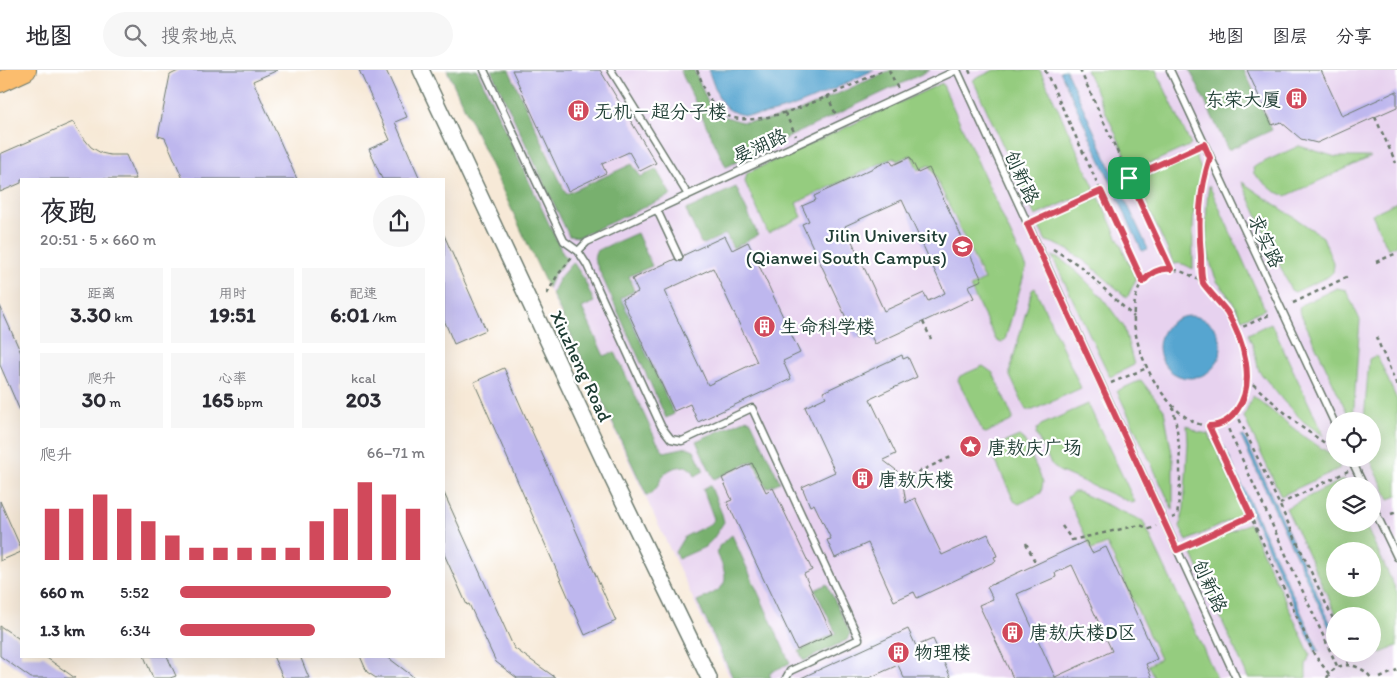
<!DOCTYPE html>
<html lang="zh">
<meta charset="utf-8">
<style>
:root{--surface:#fff;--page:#f7f7f7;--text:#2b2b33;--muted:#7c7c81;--line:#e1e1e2;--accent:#d1495b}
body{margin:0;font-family:Itim,"LXGW WenKai TC",sans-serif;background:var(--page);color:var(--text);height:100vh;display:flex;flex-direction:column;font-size:19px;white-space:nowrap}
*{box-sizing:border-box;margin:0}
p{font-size:16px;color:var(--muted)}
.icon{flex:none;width:28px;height:28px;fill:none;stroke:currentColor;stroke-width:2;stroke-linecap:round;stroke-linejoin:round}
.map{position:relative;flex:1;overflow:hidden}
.panel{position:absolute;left:20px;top:108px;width:425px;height:480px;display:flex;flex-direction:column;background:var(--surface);border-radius:0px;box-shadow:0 5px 20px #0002}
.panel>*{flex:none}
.controls{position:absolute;left:1326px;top:342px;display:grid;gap:10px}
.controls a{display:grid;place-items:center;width:55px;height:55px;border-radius:50%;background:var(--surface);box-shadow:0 5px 20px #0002;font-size:25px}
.pin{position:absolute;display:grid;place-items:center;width:42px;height:42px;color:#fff;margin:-21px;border-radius:10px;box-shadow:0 2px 8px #0006}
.round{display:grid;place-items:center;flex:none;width:52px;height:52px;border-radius:26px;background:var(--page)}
.headline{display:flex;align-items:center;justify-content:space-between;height:85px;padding:0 20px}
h1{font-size:28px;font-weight:800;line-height:38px}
.stats{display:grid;grid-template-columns:repeat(3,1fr);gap:8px;height:85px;padding:5px 20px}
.stats div{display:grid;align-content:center;border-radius:0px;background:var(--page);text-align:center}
.stats b{font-size:21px;font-weight:800}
.stats small{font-size:14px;font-weight:400}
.stats p{font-size:14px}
.chart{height:140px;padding:10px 20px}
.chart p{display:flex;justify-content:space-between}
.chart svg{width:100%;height:90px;margin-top:5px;stroke:var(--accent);stroke-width:6}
ul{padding:0 20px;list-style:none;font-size:16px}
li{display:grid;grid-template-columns:80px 60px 1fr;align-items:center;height:38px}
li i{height:12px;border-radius:6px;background:var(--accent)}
header{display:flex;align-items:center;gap:30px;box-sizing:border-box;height:70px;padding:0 25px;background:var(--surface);border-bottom:1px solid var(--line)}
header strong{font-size:24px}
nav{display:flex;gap:28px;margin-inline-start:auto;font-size:18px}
.search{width:350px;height:45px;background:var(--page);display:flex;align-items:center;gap:12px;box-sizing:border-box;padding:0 18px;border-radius:28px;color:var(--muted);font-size:19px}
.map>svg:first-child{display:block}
</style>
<header>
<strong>地图</strong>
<div class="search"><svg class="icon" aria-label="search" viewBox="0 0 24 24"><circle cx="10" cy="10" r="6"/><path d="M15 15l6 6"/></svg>搜索地点</div>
<nav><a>地图</a><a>图层</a><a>分享</a></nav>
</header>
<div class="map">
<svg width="1397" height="608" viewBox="0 0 1397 608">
<rect width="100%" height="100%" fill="#fff"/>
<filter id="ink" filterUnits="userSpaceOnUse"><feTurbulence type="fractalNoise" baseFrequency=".02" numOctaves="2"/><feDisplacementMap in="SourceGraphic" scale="10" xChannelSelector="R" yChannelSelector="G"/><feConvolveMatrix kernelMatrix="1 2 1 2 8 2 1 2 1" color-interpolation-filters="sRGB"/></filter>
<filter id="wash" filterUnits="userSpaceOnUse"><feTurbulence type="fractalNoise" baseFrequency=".0096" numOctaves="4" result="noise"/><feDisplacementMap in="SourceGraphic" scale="20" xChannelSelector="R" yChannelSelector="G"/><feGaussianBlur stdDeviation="1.12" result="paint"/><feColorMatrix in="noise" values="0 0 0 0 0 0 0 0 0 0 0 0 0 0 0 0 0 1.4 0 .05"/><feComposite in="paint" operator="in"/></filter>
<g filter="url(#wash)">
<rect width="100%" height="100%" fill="#f7e9d7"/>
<!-- built -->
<path fill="#e7d2ef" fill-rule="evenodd" d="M446 0H1397V608H730ZM1335 351H1372V389H1335ZM1335 416H1372V454H1335ZM1335 481H1372V519H1335ZM1335 546H1372V584H1335Z"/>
<!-- green -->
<path fill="#95cc7f" stroke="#5a845a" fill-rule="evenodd" d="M994 0H1040L1095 119 1035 146 973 10Z
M1086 0H1156L1191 75 1133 101Z
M942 13 1026 198 1005 270 1001 273 996 270 970 217 984 210 930 95 918 100 911 85 897 91 894 87 796 133 802 147 768 163 745 112 747 103Z
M1299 76 1336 87H1371L1286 126 1274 121 1254 104 1253 98 1257 95Z
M1195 84 1202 102C1191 133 1193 166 1193 199 1187 196 1182 192 1174 194L1136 111Z
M1242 112 1323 167 1334 195 1333 202 1329 206 1295 222 1291 220Z
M1209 115 1265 239 1242 249C1237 240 1233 231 1226 223 1224 218 1219 215 1217 211 1204 185 1205 142 1209 115Z
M1099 127 1136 209 1127 228C1103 207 1077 179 1046 171L1038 155Z
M1397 132V175L1388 179 1372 144Z
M1052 186 1062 190 1079 204 1102 227 1124 257 1134 295 1110 307Z
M1035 218 1081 318 1033 340H1026L1010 306V300L1032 220Z
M1337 218 1346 220 1360 250 1353 351H1351L1299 240 1301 235Z
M1271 253 1324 366 1304 352 1285 333 1259 301 1253 276 1248 264Z
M1375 286 1378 287 1397 330V426L1389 429 1370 389H1372V351H1364L1369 289Z
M983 296 993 303 1013 348 1011 351 986 363 983 362 958 310 960 306Z
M1141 310 1164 340 1173 389V440L1117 321Z
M1253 326 1307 369 1334 386 1340 398 1281 426 1244 347Z
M1088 334 1135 432 1132 433 1059 401 1051 394 1036 364 1037 359 1041 355Z
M1187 355 1198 362 1209 364 1245 443 1187 471 1180 457 1184 438 1186 407 1188 373Z
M1019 366 1023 368 1043 412 1041 423 1019 434 1014 431 991 381 994 377Z
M1344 409 1348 416H1335V454H1365L1397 522V576L1381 583 1373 576 1372 546H1337L1286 438ZM1335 481H1372V519H1335Z
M1073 422H1078L1143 451 1217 608H1154L1148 595 1160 589 1107 474 1092 480 1067 427Z
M1249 453 1310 584 1306 595V608H1248L1190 480Z"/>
<!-- forest -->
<path fill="#78b06e" stroke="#4c7651" d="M447 0H477L563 184 568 188 554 204 548 218Z
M491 0H509L566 124 632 94 641 107 656 99 671 125 579 167 569 166Z
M680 0H694L708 32 720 45 742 52 765 51 795 43 891 0H930L726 97Z
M1190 0H1244L1272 60 1228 80Z
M736 117 758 165 733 178 726 164 704 174 701 173 686 140Z
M637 163 652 196 629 206 634 221 621 228 674 344 666 348 594 189 596 181Z
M573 192 584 209 594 232 582 238 604 286 615 282 656 370 664 382 687 377 694 380 704 401 695 406 693 401 686 396C654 398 665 418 647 426L552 224 560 207Z
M747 349 751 351 780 412 767 418 753 391 714 409 696 371Z
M710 415 722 444 724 452 713 469 705 477 678 489 675 482 684 467 710 454 714 449 703 419Z
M732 465 790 593 769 603 771 608H733L697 531C728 517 731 514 717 483L719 476Z
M827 514 850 563 847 570 804 591 799 581 836 563 815 520Z"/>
<!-- water -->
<path fill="#57a5d0" stroke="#3b7182" d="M708 0H874C841 14 759 64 727 38 717 30 713 11 708 0Z
M1066 0 1148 179 1142 181 1060 1Z
M1159 277a31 31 0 1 1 62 0a31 31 0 1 1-62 0Z
M1244 366 1335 563V570L1241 367Z
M1224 376 1319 581 1316 582 1221 377Z"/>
<g id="blocks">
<!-- building -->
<path fill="#beb7ee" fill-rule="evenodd" d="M180 0H278L253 11 297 109H183L165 68 158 66 170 5Z
M359 0H386L407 47 395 52 420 109H382L369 79 390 70Z
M512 0H600L656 93 640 101 629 82 602 94 606 103 568 121Z
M1247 0H1321L1342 46 1397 21V37L1317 73 1301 69 1281 52 1272 55Z
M73 52 82 66 91 77 101 83 110 85H126L136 109H21V113L0 122V84Z
M910 87 918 103 929 98 982 210 968 216 974 228 875 274 869 262 856 269 802 154 809 151 802 136 816 130 814 126 890 90 893 95ZM902 130 945 223 928 231 924 223 884 241 845 156Z
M444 165 486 260 454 274 444 250Z
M725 166 732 180 748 172 800 283 783 291 791 309 698 352 690 334 674 341 622 229 638 222 632 209 675 189 681 192 683 189 684 185ZM713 198 757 292 708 315 664 221Z
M0 236 21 283V343L0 295Z
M902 285 903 289 908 287 917 307 870 329 896 384 883 390 896 400 902 408 906 433 915 428 942 485 988 464 997 486 994 487 996 491 917 528 914 522 894 531 868 473 835 488 827 470 831 469 814 434 810 436 802 417 835 402 805 337 826 327 823 322Z
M504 298 616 551 585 565 474 312Z
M752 393 766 422 773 418 812 500 804 504 832 564 797 580 727 432 732 430 722 408Z
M444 423 514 578 556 608H517L496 592 469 534 467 535 444 484Z
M0 431 21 478V482L0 491Z
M1086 471 1092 483 1106 477 1157 589 1146 594 1152 608H1013L979 535 993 529 987 517ZM1072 495 1112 581 1055 607 1017 524 1056 507 1055 503Z
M0 556 21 570V586H44L75 608H31L0 586Z
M908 559 916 576 933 569 951 608H904L898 595 869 608H801Z
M144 586H167L176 606 170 608H153Z
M273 586H300L309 608H283Z
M360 586H386L415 608H376L367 602Z"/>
</g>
</g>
<g filter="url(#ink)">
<use href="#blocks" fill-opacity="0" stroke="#6b796d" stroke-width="1"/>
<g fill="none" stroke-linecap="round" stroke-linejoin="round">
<defs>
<path id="service" d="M484 0 564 171 578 181 587 195 661 356 671 369 682 371 752 338 859 569 790 601 786 608
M611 0 688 125
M957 0 1236 608
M1170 0 1335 354
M657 140 679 187
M578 181 587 172 957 0
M1351 389 1364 416
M1372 435 1397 487"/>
<path id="tertiary" d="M421 0 612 408 709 608"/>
<path id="primary" d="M0 12 26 0"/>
</defs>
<!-- service casing -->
<use href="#service" stroke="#6b796d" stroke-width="9"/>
<!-- tertiary casing -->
<use href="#tertiary" stroke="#6b796d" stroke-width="18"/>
<!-- primary casing -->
<use href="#primary" stroke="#6b796d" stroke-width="22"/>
<!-- path -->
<path stroke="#6b796d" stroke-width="2.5" stroke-dasharray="4 4" stroke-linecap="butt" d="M697 0C703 14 708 34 722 43 758 67 847 16 884 0
M889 0 898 19
M969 0 972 7
M1045 0 1143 212
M1080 0 1171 199
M827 25 837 47
M785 43 796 66
M1375 47 1396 93
M1129 108 1196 77
M1035 151 1101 121
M1053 179 1080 196 1134 247
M1376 192 1397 183
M1166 198C1180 200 1193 205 1204 214 1233 240 1263 305 1237 341 1191 403 1101 257 1146 208 1151 203 1159 200 1166 198Z
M1203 214C1200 176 1194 136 1207 99
M547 224 557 206 572 187
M1293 233 1347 207
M923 252 931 269
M1236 260 1269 245
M1376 267 1397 315
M1247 309 1300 356 1335 380
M1111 313 1147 298
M1236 342 1335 553
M1225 352 1338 598
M1209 356 1314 584 1329 604
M903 409 953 386
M1280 434 1348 401
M1391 444 1397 442
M1172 448 1177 446C1182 410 1181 374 1173 338
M1062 456 1072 470 1140 455 1150 459 1156 456
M1026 473 1036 494
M1185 476 1251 446
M1346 584 1348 595
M1327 608C1336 589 1361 593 1371 608
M1380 608 1397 600"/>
<!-- service -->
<use href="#service" stroke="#fff" stroke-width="6"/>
<!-- tertiary -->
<use href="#tertiary" stroke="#fff" stroke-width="15"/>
<!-- primary -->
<use href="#primary" stroke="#fbbd6e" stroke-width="20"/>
</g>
</g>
<g fill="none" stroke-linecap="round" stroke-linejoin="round" filter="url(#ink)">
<defs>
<path id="route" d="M1204 74 1210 88C1199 122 1198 151 1201 186 1201 194 1201 205 1203 213 1205 217 1222 235 1227 242 1243 269 1257 312 1237 340 1231 349 1221 356 1209 356L1251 446 1177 480 1027 154 1101 121 1143 212C1149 204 1160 197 1171 199L1129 108Z"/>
</defs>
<!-- route casing -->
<use href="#route" stroke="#fff" stroke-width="10"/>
<!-- route -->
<use href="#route" stroke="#d1495b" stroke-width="6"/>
</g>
<!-- icons -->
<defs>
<symbol id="building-disc" viewBox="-11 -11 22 22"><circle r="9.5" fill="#d1495b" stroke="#fff"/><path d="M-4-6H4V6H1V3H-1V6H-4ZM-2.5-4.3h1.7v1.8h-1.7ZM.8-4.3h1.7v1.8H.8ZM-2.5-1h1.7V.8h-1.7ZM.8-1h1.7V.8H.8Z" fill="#fff"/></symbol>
<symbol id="university-disc" viewBox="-11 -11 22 22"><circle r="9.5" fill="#d1495b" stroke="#fff"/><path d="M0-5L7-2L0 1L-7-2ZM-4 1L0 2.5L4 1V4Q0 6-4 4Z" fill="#fff"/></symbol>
<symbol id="sight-disc" viewBox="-11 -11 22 22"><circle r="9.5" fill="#d1495b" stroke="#fff"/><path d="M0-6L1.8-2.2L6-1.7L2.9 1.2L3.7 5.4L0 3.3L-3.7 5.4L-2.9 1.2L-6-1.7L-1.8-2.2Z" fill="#fff"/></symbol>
</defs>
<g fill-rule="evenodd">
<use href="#building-disc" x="1284" y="16" width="25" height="25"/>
<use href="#building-disc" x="566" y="28" width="25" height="25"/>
<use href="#university-disc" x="950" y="164" width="25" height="25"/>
<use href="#building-disc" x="752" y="244" width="25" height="25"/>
<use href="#sight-disc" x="958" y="364" width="25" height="25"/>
<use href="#building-disc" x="850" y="396" width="25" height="25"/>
<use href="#building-disc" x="1000" y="550" width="25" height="25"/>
<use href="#building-disc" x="886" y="570" width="25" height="25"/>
</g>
<g text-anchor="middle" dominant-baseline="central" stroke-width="4.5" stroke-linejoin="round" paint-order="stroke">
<!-- poi labels -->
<g font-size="19" fill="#1f3d34" stroke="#fff" text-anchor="start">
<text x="1281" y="29" text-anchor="end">东荣大厦</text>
<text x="594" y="41">无机－超分子楼</text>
<text x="947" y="165" text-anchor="end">Jilin University<tspan x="947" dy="22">(Qianwei South Campus)</tspan></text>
<text x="780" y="256">生命科学楼</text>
<text x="987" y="377">唐敖庆广场</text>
<text x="878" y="409">唐敖庆楼</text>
<text x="1029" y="562">唐敖庆楼D区</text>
<text x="914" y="582">物理楼</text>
</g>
<!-- street labels -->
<g font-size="19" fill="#1f3d34" stroke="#fff">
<text transform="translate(760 76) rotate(-25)">晏湖路</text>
<text transform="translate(1022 107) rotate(65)">创新路</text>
<text transform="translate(1266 171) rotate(65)">求实路</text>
<text transform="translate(581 296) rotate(65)">Xiuzheng Road</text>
<text transform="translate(1210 516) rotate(65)">创新路</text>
</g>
</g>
</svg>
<div class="controls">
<a><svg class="icon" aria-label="locate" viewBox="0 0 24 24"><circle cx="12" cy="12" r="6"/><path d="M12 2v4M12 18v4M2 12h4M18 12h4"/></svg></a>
<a><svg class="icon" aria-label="layers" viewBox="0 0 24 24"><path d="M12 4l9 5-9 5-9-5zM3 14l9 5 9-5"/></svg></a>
<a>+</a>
<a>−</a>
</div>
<div class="pin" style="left:1129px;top:108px;background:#1e9e55"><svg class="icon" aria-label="arrive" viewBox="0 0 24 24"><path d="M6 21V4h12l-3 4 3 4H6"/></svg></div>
<section class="panel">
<div class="headline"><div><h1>夜跑</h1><p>20:51 · 5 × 660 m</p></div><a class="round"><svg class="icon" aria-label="share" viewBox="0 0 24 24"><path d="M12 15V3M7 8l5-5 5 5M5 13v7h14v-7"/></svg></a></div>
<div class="stats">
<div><p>距离</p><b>3.30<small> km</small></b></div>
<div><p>用时</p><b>19:51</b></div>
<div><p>配速</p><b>6:01<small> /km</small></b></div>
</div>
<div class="stats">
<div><p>爬升</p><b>30<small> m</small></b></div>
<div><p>心率</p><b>165<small> bpm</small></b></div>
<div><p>kcal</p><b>203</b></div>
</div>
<div class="chart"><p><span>爬升</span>66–71 m</p>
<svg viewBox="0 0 160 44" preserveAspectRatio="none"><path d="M5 44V19M15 44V19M25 44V12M35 44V19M45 44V25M55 44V32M65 44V38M75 44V38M85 44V38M95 44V38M105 44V38M115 44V25M125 44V19M135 44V6M145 44V12M155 44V19"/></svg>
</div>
<ul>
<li><b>660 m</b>5:52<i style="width:86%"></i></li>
<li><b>1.3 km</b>6:34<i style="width:55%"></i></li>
</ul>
</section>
</div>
